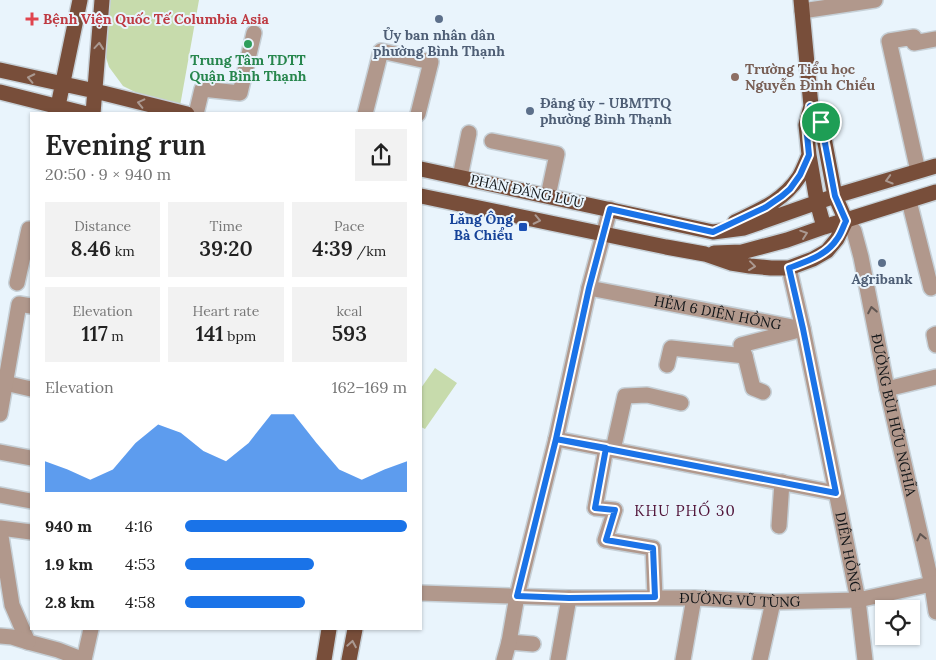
<!DOCTYPE html>
<meta charset="utf-8">
<style>
:root{--surface:#fff;--page:#f2f2f2;--text:#222;--muted:#767676;--accent:#1a73e8}
body{margin:0;font-family:Lora,serif;background:var(--page);color:var(--text);height:100vh;display:flex;flex-direction:column;font-size:19px;white-space:nowrap}
*{box-sizing:border-box;margin:0}
p{font-size:16px;color:var(--muted)}
.icon{flex:none;width:28px;height:28px;fill:none;stroke:currentColor;stroke-width:2;stroke-linecap:round;stroke-linejoin:round}
.map{position:relative;flex:1;overflow:hidden}
.sheet{position:absolute;left:30px;top:112px;width:392px;height:518px;display:flex;flex-direction:column;background:var(--surface);border-radius:0px;box-shadow:0 1px 4px #0004}
.sheet>*{flex:none}
.controls{position:absolute;left:875px;top:600px;display:grid;gap:10px}
.controls a{display:grid;place-items:center;width:45px;height:45px;border-radius:0px;background:var(--surface);box-shadow:0 1px 4px #0004;font-size:25px}
.pin{position:absolute;display:grid;place-items:center;width:42px;height:42px;color:#fff;margin:-21px;border:2px solid #fff;border-radius:50%;box-shadow:0 1px 5px #0007}
.round{display:grid;place-items:center;flex:none;width:52px;height:52px;border-radius:0px;background:var(--page)}
.overview{display:flex;align-items:center;justify-content:space-between;height:85px;padding:0 15px}
h1{font-size:28px;font-weight:600;line-height:38px}
.stats{display:grid;grid-template-columns:repeat(3,1fr);gap:8px;height:85px;padding:5px 15px}
.stats div{display:grid;align-content:center;border-radius:0px;background:var(--page);text-align:center}
.stats b{font-size:21px;font-weight:600}
.stats small{font-size:14px;font-weight:400}
.stats p{font-size:14px}
.chart{height:140px;padding:10px 15px}
.chart p{display:flex;justify-content:space-between}
.chart svg{width:100%;height:90px;margin-top:5px;fill:var(--accent);opacity:.7}
ul{padding:0 15px;list-style:none;font-size:16px}
li{display:grid;grid-template-columns:80px 60px 1fr;align-items:center;height:38px}
li i{height:12px;border-radius:6px;background:var(--accent)}
.map>svg:first-child{display:block}
</style>
<div class="map">
<svg width="936" height="660" viewBox="0 0 936 660">
<rect width="100%" height="100%" fill="#e9f4fc"/>
<!-- green -->
<path fill="#c7dbac" d="M105 0H199L180 106 145 97 123 86 109 67 101 42Z
M435 368 457 383 425 429 421 427V388Z"/>
<g fill="none" stroke-linecap="round" stroke-linejoin="round">
<defs>
<g id="minor">
<path d="M802 11 875 0"/>
<path d="M196 114 202 89 240 93 254 33"/>
<path d="M365 114 381 51 431 62 418 114"/>
<path d="M492 141 557 154 548 196"/>
<path d="M918 171 889 41 914 37V43L936 39"/>
<path d="M460 177 469 133"/>
<path d="M909 201 931 288"/>
<path id="s1" d="M846 221 854 231 861 257 887 389 932 585 936 612"/>
<path id="s2" d="M789 268 803 329 858 600 865 660"/>
<path d="M17 283 29 229H31"/>
<path id="s3" d="M589 288 803 329"/>
<path d="M936 334 934 335 936 345"/>
<path d="M745 356 753 388 763 392"/>
<path d="M667 365 671 348 745 356 741 345 799 330"/>
<path d="M5 383 31 389"/>
<path d="M887 389 936 377"/>
<path d="M0 414 19 304 31 306"/>
<path d="M556 439 836 493"/>
<path d="M606 448 595 508 615 510 605 540 653 548 655 597"/>
<path d="M613 450 625 396 647 395 681 403"/>
<path d="M0 452 31 458"/>
<path d="M0 495 31 501"/>
<path d="M779 526 782 482"/>
<path d="M0 528 31 532"/>
<path d="M0 530 12 605 28 642 58 650 84 660"/>
<path id="s4" d="M421 593 569 598H694L773 602 858 600 936 583"/>
<path d="M0 636 12 637 28 642"/>
<path d="M509 642 533 644"/>
<path d="M84 660 91 629"/>
<path d="M504 660 509 642 517 596 556 439 589 288 610 209"/>
<path d="M558 660 569 598"/>
<path d="M683 660 694 598"/>
<path d="M760 660 773 602"/>
</g>
<path id="major" d="M801 0 811 106 806 125 809 155 817 202 824 227
M0 70 95 91 187 114
M0 92 87 114
M58 106 80 0
M811 106 821 122 835 196 846 221
M93 114 102 0
M421 169 713 232 744 228 835 196 936 166
M421 196 666 247 705 254 731 263 750 266 771 268H789L813 259 827 251 837 239 846 221
M735 222C760 210 783 201 799 177 803 170 806 162 809 155
M714 253 742 252 787 240 824 227 936 192
M324 660 329 629
M349 660 355 629"/>
</defs>
<!-- minor casing -->
<use href="#minor" stroke="#c6d0d7" stroke-width="18"/>
<!-- major casing -->
<use href="#major" stroke="#c6d0d7" stroke-width="18"/>
<!-- minor -->
<use href="#minor" stroke="#b1988c" stroke-width="15"/>
<!-- major -->
<use href="#major" stroke="#784e3a" stroke-width="15"/>
</g>
<!-- one-way arrows -->
<defs><path id="oneway-chevron" d="M-2-3.5L2.5 0L-2 3.5" fill="none" stroke-width="1.6" stroke-linecap="round" stroke-linejoin="round" transform="scale(1.25)"/></defs>
<g stroke="#ab9991">
<use href="#oneway-chevron" transform="translate(99 46) rotate(-85)"/>
<use href="#oneway-chevron" transform="translate(31 78) rotate(-168)"/>
<use href="#oneway-chevron" transform="translate(141 103) rotate(-167)"/>
<use href="#oneway-chevron" transform="translate(889 180) rotate(164)"/>
<use href="#oneway-chevron" transform="translate(537 220) rotate(12)"/>
<use href="#oneway-chevron" transform="translate(804 234) rotate(-19)"/>
<use href="#oneway-chevron" transform="translate(752 266) rotate(7)"/>
<use href="#oneway-chevron" transform="translate(352 644) rotate(-80)"/>
</g>
<g stroke="#605652">
<use href="#oneway-chevron" transform="translate(872 310) rotate(-101)"/>
<use href="#oneway-chevron" transform="translate(921 537) rotate(-103)"/>
</g>
<g fill="none" stroke-linecap="round" stroke-linejoin="round">
<defs>
<path id="route" d="M821 122 810 106 806 125 809 155 800 175 790 189 782 196 766 207 713 232 610 209 589 288 556 439 606 448 595 508 615 510 606 540 653 548 655 597 569 598 517 596 556 439 836 493 803 329 789 268C807 261 826 256 837 239 841 234 843 227 846 221L835 196 821 122"/>
</defs>
<!-- route casing -->
<use href="#route" stroke="#fff" stroke-width="10"/>
<!-- route -->
<use href="#route" stroke="#1a73e8" stroke-width="6"/>
</g>
<!-- markers -->
<path fill="#e0444e" stroke="#e9f4fc" stroke-width="2" d="M29.5 11.5h5v5h5v5h-5v5h-5v-5h-5v-5h5z"/>
<g fill="#5c6f8a" stroke="#e9f4fc" stroke-width="2">
<circle cx="439" cy="19" r="5"/>
<circle cx="530" cy="111" r="5"/>
<circle cx="882" cy="263" r="5"/>
</g>
<circle fill="#2e9e5b" stroke="#e9f4fc" stroke-width="2" cx="248" cy="44" r="5"/>
<circle fill="#8d6e63" stroke="#e9f4fc" stroke-width="2" cx="735" cy="77" r="5"/>
<rect fill="#1a4fb4" stroke="#e9f4fc" stroke-width="2" x="518" y="222" width="10" height="10" rx="2.5"/>
<g text-anchor="middle" dominant-baseline="central" stroke-width="4" stroke-linejoin="round" paint-order="stroke">
<!-- health labels -->
<g font-size="14" font-weight="bold" fill="#be3a42" stroke="#e9f4fc" text-anchor="start">
<text x="43" y="19">Bệnh Viện Quốc Tế Columbia Asia</text>
</g>
<!-- service labels -->
<g font-size="14" font-weight="bold" fill="#4e5e75" stroke="#e9f4fc">
<text x="439" y="35">Ủy ban nhân dân<tspan x="439" dy="16">phường Bình Thạnh</tspan></text>
<text x="540" y="103" text-anchor="start">Đảng ủy - UBMTTQ<tspan x="540" dy="16">phường Bình Thạnh</tspan></text>
<text x="882" y="279">Agribank</text>
</g>
<!-- leisure labels -->
<g font-size="14" font-weight="bold" fill="#27864d" stroke="#e9f4fc">
<text x="248" y="60">Trung Tâm TDTT<tspan x="248" dy="16">Quận Bình Thạnh</tspan></text>
</g>
<!-- education labels -->
<g font-size="14" font-weight="bold" fill="#785e54" stroke="#e9f4fc" text-anchor="start">
<text x="745" y="69">Trường Tiểu học<tspan x="745" dy="16">Nguyễn Đình Chiểu</tspan></text>
</g>
<!-- street labels -->
<g font-size="14" fill="#101417" stroke="#e9f4fc">
<text transform="translate(527 191) rotate(12)">PHAN ĐĂNG LƯU</text>
<text stroke="none"><textPath href="#s3" startOffset="131">HẺM 6 DIÊN HỒNG</textPath></text>
<text stroke="none"><textPath href="#s1" startOffset="201">ĐƯỜNG BÙI HỮU NGHĨA</textPath></text>
<text stroke="none"><textPath href="#s2" startOffset="290">DIÊN HỒNG</textPath></text>
<text stroke="none"><textPath href="#s4" startOffset="319">ĐƯỜNG VŨ TÙNG</textPath></text>
</g>
<!-- transit labels -->
<g font-size="14" font-weight="bold" fill="#164399" stroke="#e9f4fc" text-anchor="end">
<text x="513" y="219">Lăng Ông<tspan x="513" dy="16">Bà Chiểu</tspan></text>
</g>
<!-- neighbourhood labels -->
<g font-size="15" letter-spacing="1" fill="#501338" stroke="#e9f4fc">
<text x="685" y="510">KHU PHỐ 30</text>
</g>
</g>
</svg>
<div class="controls">
<a><svg class="icon" aria-label="locate" viewBox="0 0 24 24"><circle cx="12" cy="12" r="6"/><path d="M12 2v4M12 18v4M2 12h4M18 12h4"/></svg></a>
</div>
<div class="pin" style="left:821px;top:122px;background:#1e9e55"><svg class="icon" aria-label="arrive" viewBox="0 0 24 24"><path d="M6 21V4h12l-3 4 3 4H6"/></svg></div>
<section class="sheet">
<div class="overview"><div><h1>Evening run</h1><p>20:50 · 9 × 940 m</p></div><a class="round"><svg class="icon" aria-label="share" viewBox="0 0 24 24"><path d="M12 15V3M7 8l5-5 5 5M5 13v7h14v-7"/></svg></a></div>
<div class="stats">
<div><p>Distance</p><b>8.46<small> km</small></b></div>
<div><p>Time</p><b>39:20</b></div>
<div><p>Pace</p><b>4:39<small> /km</small></b></div>
</div>
<div class="stats">
<div><p>Elevation</p><b>117<small> m</small></b></div>
<div><p>Heart rate</p><b>141<small> bpm</small></b></div>
<div><p>kcal</p><b>593</b></div>
</div>
<div class="chart"><p><span>Elevation</span>162–169 m</p>
<svg viewBox="0 0 160 44" preserveAspectRatio="none"><path d="M0 44V29L10 33L20 38L30 33L40 20L50 11L60 15L70 24L80 29L90 20L100 6L110 6L120 20L130 33L140 38L150 33L160 29V44z"/></svg>
</div>
<ul>
<li><b>940 m</b>4:16<i style="width:100%"></i></li>
<li><b>1.9 km</b>4:53<i style="width:58%"></i></li>
<li><b>2.8 km</b>4:58<i style="width:54%"></i></li>
</ul>
</section>
</div>
